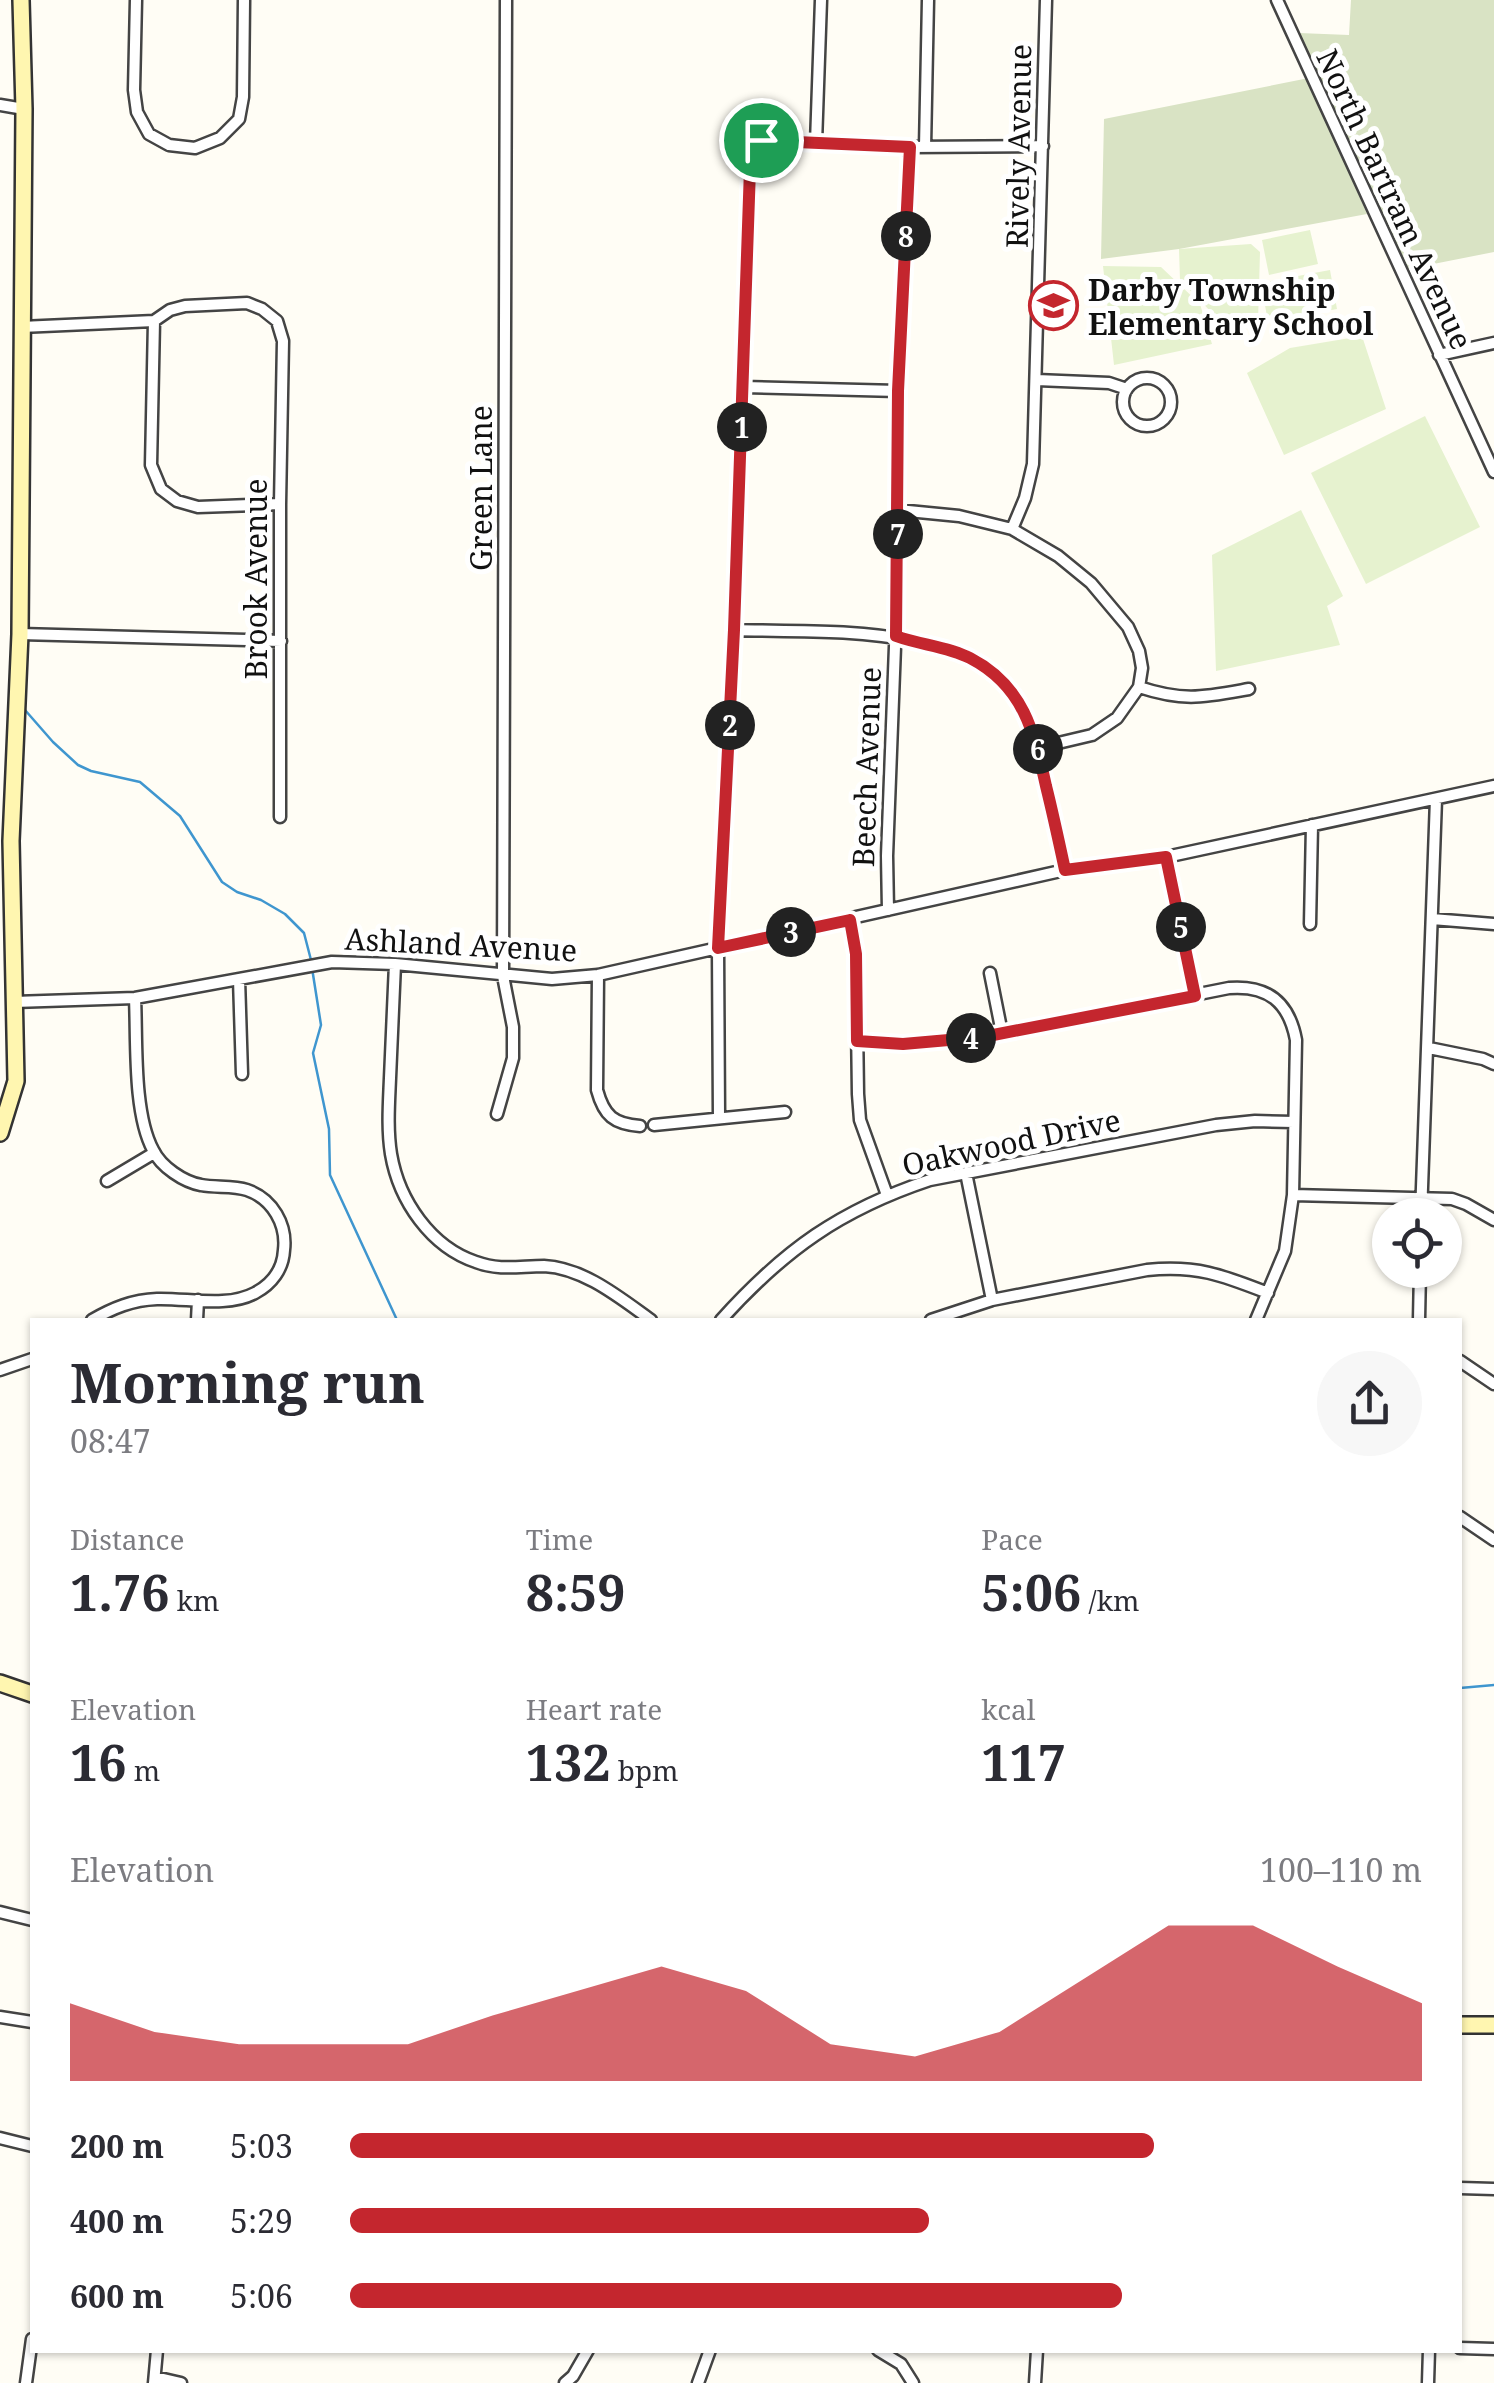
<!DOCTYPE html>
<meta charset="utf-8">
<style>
:root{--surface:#fff;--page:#f7f7f7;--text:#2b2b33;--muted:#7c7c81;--accent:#c4262e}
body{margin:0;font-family:"Noto Serif",serif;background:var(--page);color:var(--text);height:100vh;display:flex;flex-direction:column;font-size:38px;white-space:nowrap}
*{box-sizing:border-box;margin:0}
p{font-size:32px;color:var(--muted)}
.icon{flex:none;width:55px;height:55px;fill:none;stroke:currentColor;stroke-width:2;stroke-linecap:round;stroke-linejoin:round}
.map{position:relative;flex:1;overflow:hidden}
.sheet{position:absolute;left:30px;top:1318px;width:1432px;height:1035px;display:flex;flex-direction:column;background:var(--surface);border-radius:0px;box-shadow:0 2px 8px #0004}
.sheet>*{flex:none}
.buttons{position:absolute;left:1372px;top:1198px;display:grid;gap:20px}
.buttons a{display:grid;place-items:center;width:90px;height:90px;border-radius:50%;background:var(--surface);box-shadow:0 2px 8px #0004;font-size:50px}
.pin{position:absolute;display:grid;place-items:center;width:85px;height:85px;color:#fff;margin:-42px;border:5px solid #fff;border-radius:50%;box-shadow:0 2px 10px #0007}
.km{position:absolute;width:50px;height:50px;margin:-25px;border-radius:50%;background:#222;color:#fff;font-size:28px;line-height:50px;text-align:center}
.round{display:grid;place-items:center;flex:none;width:105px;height:105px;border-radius:52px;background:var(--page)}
.summary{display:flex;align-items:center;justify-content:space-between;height:170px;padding:0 40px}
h1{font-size:55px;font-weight:700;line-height:75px}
.stats{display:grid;grid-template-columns:repeat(3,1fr);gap:15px;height:170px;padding:10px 40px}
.stats div{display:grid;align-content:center}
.stats b{font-size:50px;font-weight:700}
.stats small{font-size:28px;font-weight:400}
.stats p{font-size:28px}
.chart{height:280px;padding:20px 40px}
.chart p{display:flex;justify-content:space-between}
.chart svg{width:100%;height:180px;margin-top:10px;fill:var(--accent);opacity:.7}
ul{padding:0 40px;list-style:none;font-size:32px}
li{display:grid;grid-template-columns:160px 120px 1fr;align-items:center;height:75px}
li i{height:25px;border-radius:12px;background:var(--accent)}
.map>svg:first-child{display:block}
</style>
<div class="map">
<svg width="1494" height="2383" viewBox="0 0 1494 2383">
<rect width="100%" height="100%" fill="#fffdf5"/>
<!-- cemetery -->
<path fill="#d9e3c4" d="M1351 0H1494V252L1408 269 1362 173 1351 177 1367 214 1179 249 1101 259 1104 119 1319 76 1299 33 1349 35Z"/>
<!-- pitch -->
<path fill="#e6f2cf" d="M1310 230 1318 264 1269 275 1262 240Z
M1251 244 1260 252 1258 322 1217 318 1180 280 1179 249Z
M1103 266 1161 267 1200 304 1212 344 1114 365Z
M1330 270 1337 309 1268 322 1261 283Z
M1362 336 1386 409 1284 455 1247 373 1290 348Z
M1425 416 1480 527 1366 584 1311 473Z
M1301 510 1343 596 1327 606 1340 645 1216 671 1212 555Z"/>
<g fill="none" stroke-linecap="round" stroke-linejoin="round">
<!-- stream -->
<path stroke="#3f96cf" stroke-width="2.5" d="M25 710 53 742 78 765 91 771 140 782 180 816 222 882 237 892 261 900 285 914 304 933 311 960
M312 968 321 1025 313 1053 329 1129 330 1175 397 1320
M1460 1688 1494 1685"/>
<defs>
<path id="street" d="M136 0 134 90 137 112 149 134 169 145 195 148 220 138 239 119 243 97 244 0
M1277 0 1494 472
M0 105 24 109
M738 141 910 147 1043 146
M816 143 821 0
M925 147 928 0
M154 321 151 465 161 489 177 501 198 507 280 504
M21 327 154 321 170 310 185 306 247 303 262 309 277 321 283 341 280 504V817
M1439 355 1494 343
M1123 402a24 24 0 1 1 48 0a24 24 0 1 1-48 0Z
M1037 380 1109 383 1127 389
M744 387 898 391
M898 510 959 516 1012 529 1058 556 1091 583 1128 627 1139 651 1142 668 1139 687 1117 718 1092 735 1037 748
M1012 529 1025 498 1033 464 1046 0
M735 630C820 633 976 621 1023 708 1035 730 1039 756 1045 781 1052 810 1059 840 1065 870
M20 634 281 641
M1139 687C1184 702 1204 697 1249 689
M1166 857 1195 996
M888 910 887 856 898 568V391L910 147
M850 919 856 954 858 1094 860 1120 887 1195
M1432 919 1494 924
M1310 924 1312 825
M395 964C393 1002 392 1040 390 1078 389 1103 387 1129 391 1154 399 1201 431 1247 476 1262 500 1271 520 1266 544 1266 584 1268 620 1298 651 1320
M990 973 1002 1033
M598 975 597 1090C604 1116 614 1124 640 1126
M239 979 242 1074
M14 1002 135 998 332 962 395 964 552 979 598 975 1065 870 1166 857 1494 786
M857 1041 903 1044 983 1037 1229 988C1268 985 1289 1002 1296 1040L1293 1195 1285 1251 1256 1320
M1429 1048 1483 1059 1494 1064
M497 1114 513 1058V1027L503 976 506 0
M719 1117 718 948 735 630 751 140
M654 1125 785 1112
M966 1173 992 1300
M107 1181 154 1153
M1293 1195 1452 1199 1466 1204 1494 1220
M1421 1215 1436 799
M92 1320C113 1308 132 1300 157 1299 188 1298 227 1308 255 1293 272 1284 283 1269 284 1250 287 1225 273 1199 247 1190 233 1185 216 1188 201 1185 184 1182 161 1167 153 1150 133 1113 137 1041 135 998
M197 1320 198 1300
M721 1320C784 1250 840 1210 930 1180L1216 1125 1255 1121 1294 1122
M931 1320 992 1300 1147 1270C1197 1265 1222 1275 1268 1293
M1419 1320 1420 1270
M1460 1361 1494 1384
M0 1370 32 1359
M1460 1517 1494 1540
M0 1912 32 1920
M0 2017 32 2022
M0 2138 32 2146
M1460 2188 1494 2189
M1460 2348 1494 2349
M878 2350 901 2364 913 2383
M155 2377 181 2383
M26 2383 32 2339
M154 2383 157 2350
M565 2383 573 2376 588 2350
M698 2383 710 2350
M1035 2383 1037 2350
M1428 2383 1429 2350"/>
<path id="secondary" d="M0 1133 16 1081 11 841 20 634 24 109 21 0
M0 1683 32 1694
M1460 2025H1494"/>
</defs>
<!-- street casing -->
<use href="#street" stroke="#444" stroke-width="15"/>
<!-- secondary casing -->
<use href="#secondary" stroke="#333" stroke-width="20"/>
<!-- street -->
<use href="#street" stroke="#fff" stroke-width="10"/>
<!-- secondary -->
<use href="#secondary" stroke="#fff6b0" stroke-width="15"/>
</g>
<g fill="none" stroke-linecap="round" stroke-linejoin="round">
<defs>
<path id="route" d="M751 140 910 147 898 391 896 636C920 645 947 646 970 658 1024 686 1034 732 1046 786 1053 814 1059 842 1065 870L1166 857 1195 996 983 1037 903 1044 857 1041 856 954 850 920 718 948 734 630Z"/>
</defs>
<!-- route casing -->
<use href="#route" stroke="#fff" stroke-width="20"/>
<!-- route -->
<use href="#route" stroke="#c4262e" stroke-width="12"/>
</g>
<!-- icons -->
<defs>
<symbol id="school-ring" viewBox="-11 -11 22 22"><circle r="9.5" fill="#fff" stroke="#c4262e" stroke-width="1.5"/><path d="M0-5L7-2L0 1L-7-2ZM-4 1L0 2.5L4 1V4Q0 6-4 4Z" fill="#c4262e"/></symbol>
</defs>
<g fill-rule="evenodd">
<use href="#school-ring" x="1026" y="278" width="55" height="55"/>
</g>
<g text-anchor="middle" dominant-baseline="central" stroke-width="10" stroke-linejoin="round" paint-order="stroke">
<!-- street labels -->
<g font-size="30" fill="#111" stroke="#fff">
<text transform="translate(1018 146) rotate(-89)">Rively Avenue</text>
<text transform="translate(1395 199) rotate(65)">North Bartram Avenue</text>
<text transform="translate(480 488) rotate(-90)">Green Lane</text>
<text transform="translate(255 579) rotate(-90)">Brook Avenue</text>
<text transform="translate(866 767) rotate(-88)">Beech Avenue</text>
<text transform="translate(461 944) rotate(3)">Ashland Avenue</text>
<text transform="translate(1011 1142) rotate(-12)">Oakwood Drive</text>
</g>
<!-- poi labels -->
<g font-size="30" font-weight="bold" fill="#111" stroke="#fff" text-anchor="start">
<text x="1088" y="289">Darby Township<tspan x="1088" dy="34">Elementary School</tspan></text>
</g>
</g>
</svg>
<div class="buttons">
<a><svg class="icon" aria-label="locate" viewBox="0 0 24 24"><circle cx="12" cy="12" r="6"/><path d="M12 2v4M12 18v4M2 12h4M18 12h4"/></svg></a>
</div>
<div class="pin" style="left:761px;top:140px;background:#1e9e55"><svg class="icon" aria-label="arrive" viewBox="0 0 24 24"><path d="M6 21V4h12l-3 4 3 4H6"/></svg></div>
<b class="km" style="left:742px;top:427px">1</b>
<b class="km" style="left:730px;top:725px">2</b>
<b class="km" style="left:791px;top:932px">3</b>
<b class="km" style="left:971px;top:1038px">4</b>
<b class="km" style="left:1181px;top:927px">5</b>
<b class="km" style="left:1038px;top:749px">6</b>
<b class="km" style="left:898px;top:534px">7</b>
<b class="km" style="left:906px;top:236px">8</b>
<section class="sheet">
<div class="summary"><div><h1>Morning run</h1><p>08:47</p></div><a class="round"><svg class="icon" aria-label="share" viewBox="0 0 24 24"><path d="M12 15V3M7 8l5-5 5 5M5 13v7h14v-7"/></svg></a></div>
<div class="stats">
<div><p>Distance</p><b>1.76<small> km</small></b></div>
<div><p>Time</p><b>8:59</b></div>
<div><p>Pace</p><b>5:06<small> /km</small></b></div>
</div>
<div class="stats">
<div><p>Elevation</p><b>16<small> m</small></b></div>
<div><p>Heart rate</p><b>132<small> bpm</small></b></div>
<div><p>kcal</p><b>117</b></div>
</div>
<div class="chart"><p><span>Elevation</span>100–110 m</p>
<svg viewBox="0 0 160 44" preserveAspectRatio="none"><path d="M0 44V25L10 32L20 35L30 35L40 35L50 28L60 22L70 16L80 22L90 35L100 38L110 32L120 19L130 6L140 6L150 16L160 25V44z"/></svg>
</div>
<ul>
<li><b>200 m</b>5:03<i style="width:75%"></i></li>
<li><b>400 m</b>5:29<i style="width:54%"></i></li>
<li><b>600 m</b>5:06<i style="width:72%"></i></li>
</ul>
</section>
</div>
